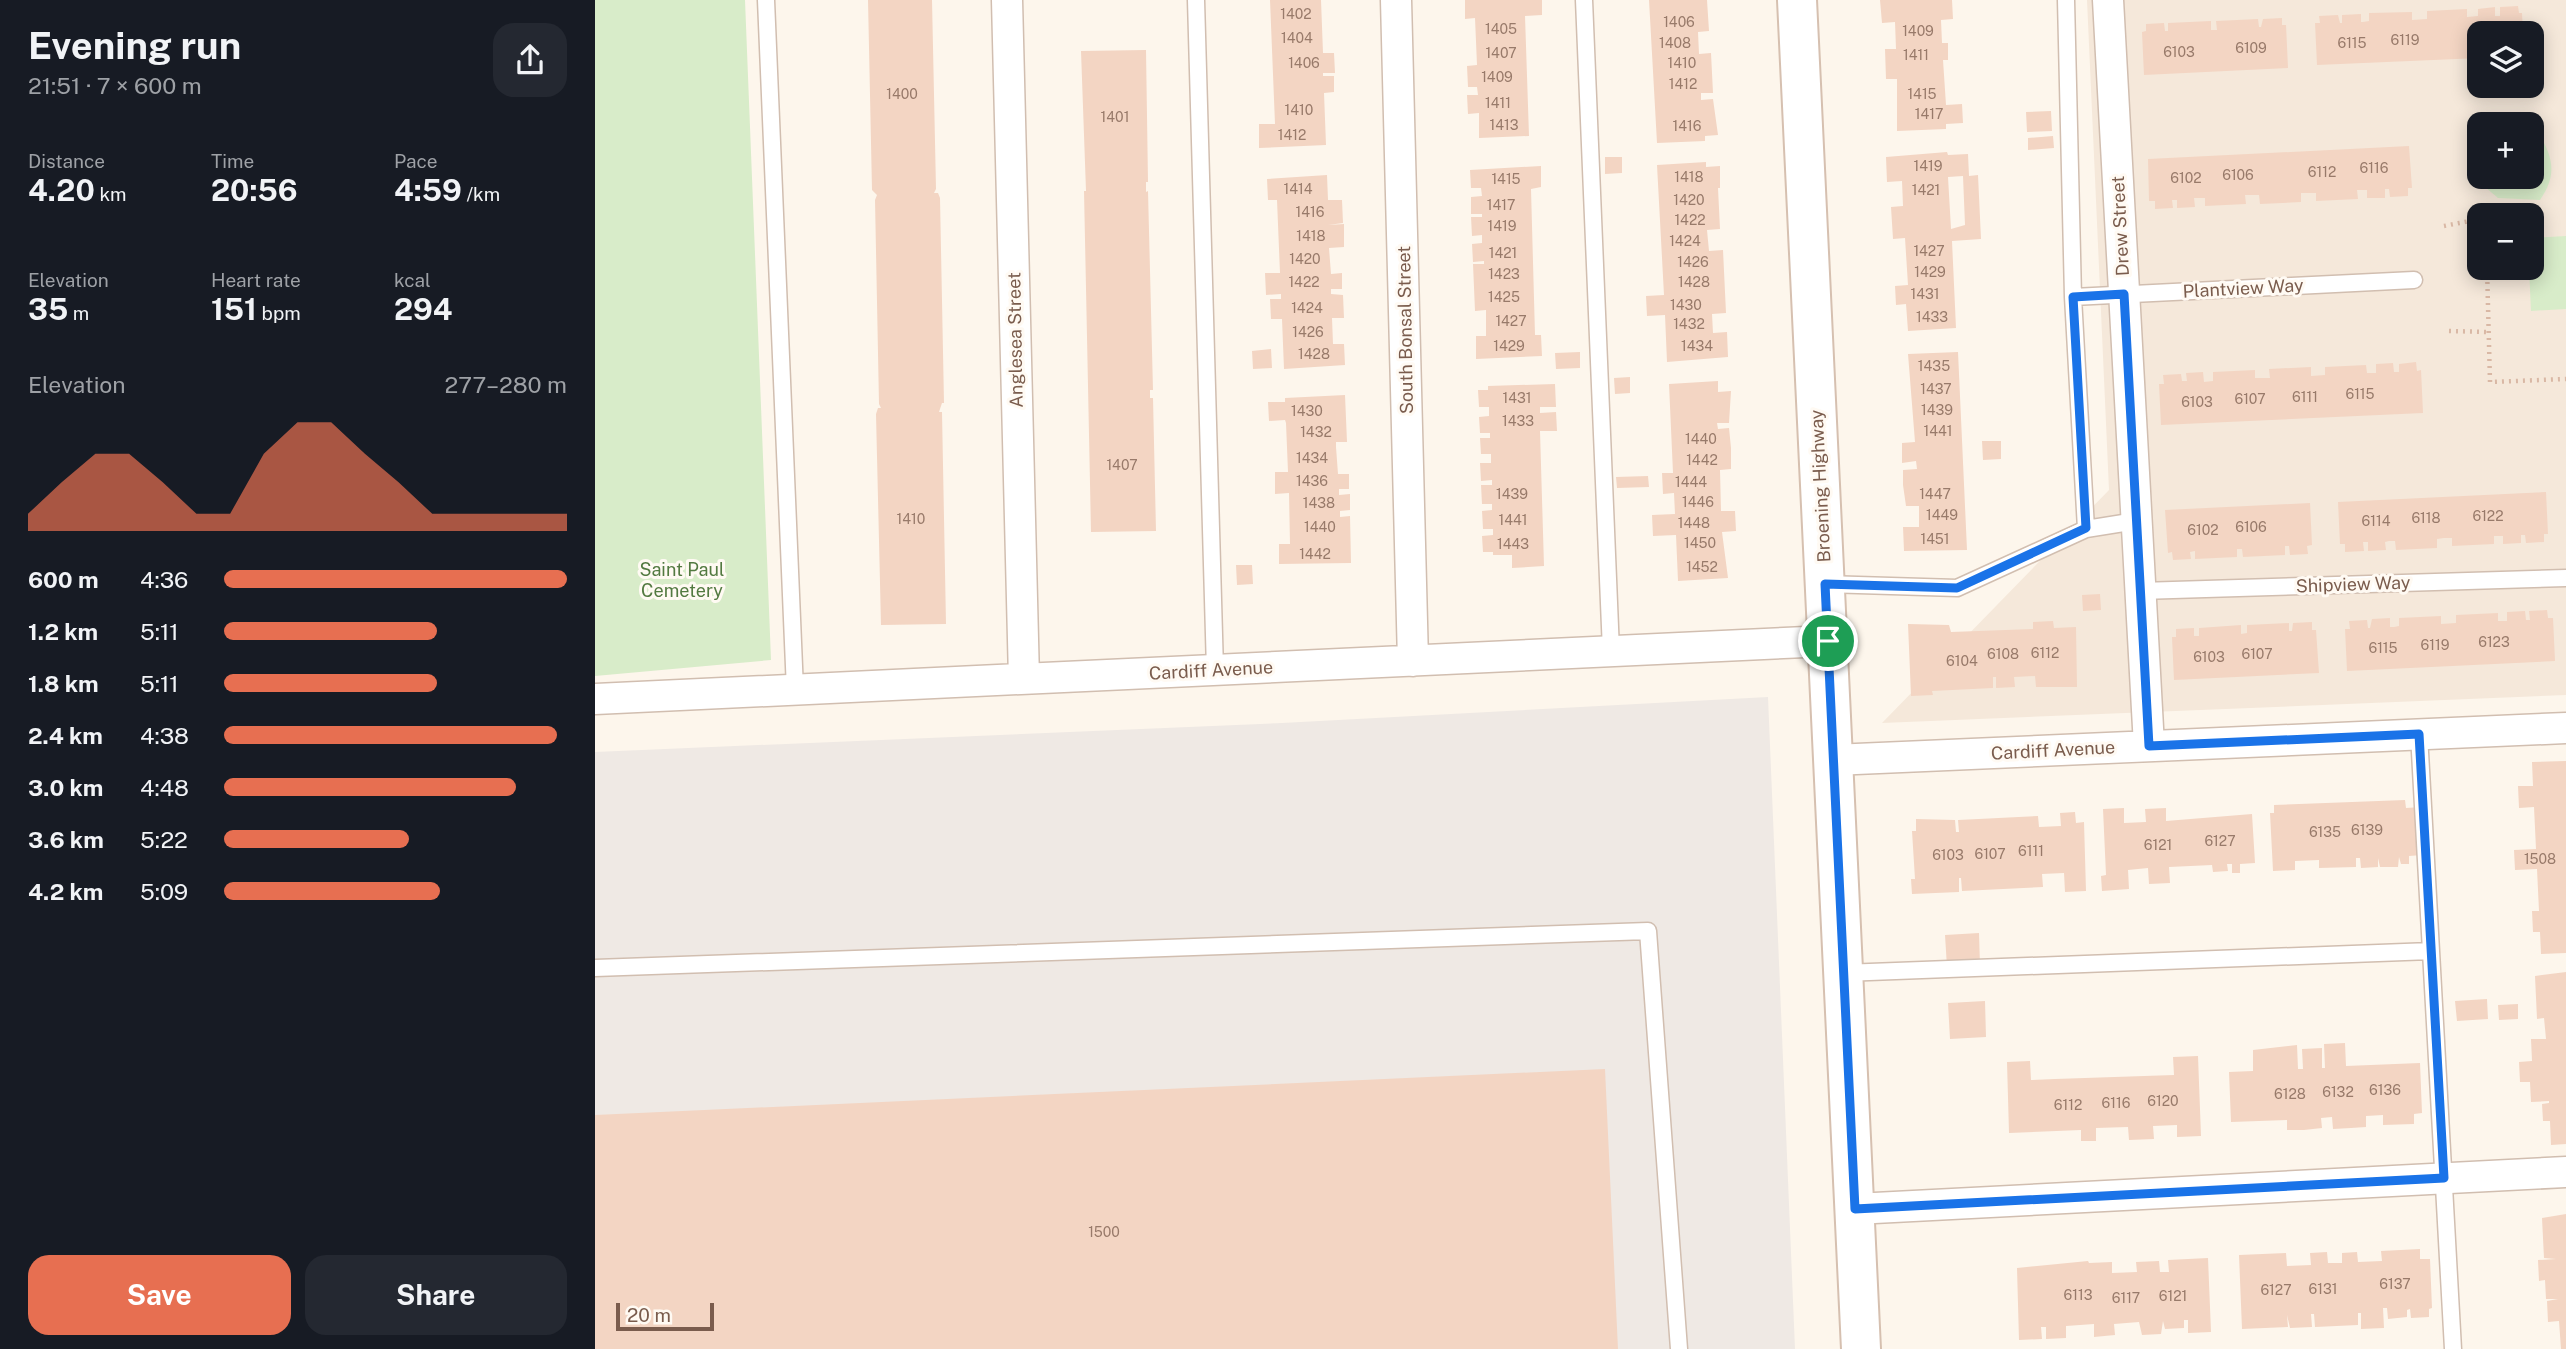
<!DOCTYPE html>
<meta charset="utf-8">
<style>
:root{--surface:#171b24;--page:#242831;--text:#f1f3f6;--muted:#9ea1a6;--accent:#e76f51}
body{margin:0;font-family:"Public Sans",sans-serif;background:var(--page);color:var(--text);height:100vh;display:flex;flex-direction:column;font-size:26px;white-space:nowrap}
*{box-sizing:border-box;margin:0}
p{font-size:23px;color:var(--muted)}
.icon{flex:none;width:38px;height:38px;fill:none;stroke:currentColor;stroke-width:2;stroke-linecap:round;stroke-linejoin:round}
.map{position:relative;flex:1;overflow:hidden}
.drawer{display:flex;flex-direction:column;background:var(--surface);width:595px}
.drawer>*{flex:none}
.buttons{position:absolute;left:1872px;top:21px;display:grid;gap:14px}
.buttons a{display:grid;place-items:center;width:77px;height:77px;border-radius:14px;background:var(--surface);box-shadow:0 4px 18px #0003;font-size:35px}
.scale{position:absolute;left:21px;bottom:18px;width:98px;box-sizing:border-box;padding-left:7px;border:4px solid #7a5c4d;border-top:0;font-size:19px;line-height:24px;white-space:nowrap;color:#7a5c4d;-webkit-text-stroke:5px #fffaf3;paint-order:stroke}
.pin{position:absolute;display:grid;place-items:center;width:60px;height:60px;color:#fff;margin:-30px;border:4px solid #fff;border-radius:50%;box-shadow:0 2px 7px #0007}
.round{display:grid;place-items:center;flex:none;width:74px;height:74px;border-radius:21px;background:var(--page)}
.head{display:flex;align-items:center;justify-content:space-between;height:119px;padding:0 28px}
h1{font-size:38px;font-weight:700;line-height:52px}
.metrics{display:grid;grid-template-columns:repeat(3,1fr);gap:10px;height:119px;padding:7px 28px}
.metrics div{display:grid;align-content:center}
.metrics b{font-size:30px;font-weight:700}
.metrics small{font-size:19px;font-weight:400}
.metrics p{font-size:19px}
.chart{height:196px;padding:14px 28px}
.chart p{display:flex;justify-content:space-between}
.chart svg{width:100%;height:126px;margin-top:7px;fill:var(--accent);opacity:.7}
.cta{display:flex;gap:14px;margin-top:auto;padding:14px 28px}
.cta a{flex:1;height:80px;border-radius:21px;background:var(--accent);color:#fff;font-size:28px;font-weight:700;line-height:80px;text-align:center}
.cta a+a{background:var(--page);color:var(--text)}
ul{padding:0 28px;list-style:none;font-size:23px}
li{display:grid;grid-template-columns:112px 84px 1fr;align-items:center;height:52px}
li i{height:18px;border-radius:9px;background:var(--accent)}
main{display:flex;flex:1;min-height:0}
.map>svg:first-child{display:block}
</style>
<main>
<section class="drawer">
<div class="head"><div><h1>Evening run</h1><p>21:51 · 7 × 600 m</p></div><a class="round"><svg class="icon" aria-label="share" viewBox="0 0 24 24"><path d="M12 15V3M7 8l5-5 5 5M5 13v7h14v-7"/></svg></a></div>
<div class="metrics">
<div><p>Distance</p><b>4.20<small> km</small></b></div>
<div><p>Time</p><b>20:56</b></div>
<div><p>Pace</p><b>4:59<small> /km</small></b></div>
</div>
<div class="metrics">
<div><p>Elevation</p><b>35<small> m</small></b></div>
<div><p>Heart rate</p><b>151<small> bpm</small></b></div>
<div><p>kcal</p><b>294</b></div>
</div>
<div class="chart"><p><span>Elevation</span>277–280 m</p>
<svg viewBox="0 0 160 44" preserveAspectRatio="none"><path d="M0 44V38L10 27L20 17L30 17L40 27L50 38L60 38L70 17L80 6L90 6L100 17L110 27L120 38L130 38L140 38L150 38L160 38V44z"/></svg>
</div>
<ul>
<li><b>600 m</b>4:36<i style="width:100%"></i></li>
<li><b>1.2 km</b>5:11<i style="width:62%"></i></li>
<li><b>1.8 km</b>5:11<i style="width:62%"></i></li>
<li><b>2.4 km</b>4:38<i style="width:97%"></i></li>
<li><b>3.0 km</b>4:48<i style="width:85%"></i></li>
<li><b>3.6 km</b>5:22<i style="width:54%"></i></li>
<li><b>4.2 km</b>5:09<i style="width:63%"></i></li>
</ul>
<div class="cta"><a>Save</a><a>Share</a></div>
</section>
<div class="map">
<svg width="1971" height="1349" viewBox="0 0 1971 1349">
<rect width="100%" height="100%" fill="#fdf6ec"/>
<!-- residential -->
<path fill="#f5e8da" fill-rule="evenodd" d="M1492 0H1971V695L1287 723 1514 490ZM1885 33H1937V86H1885ZM1885 124H1937V177H1885ZM1885 215H1937V268H1885Z"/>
<!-- industrial -->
<path fill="#efe9e4" d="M1173 697 1200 1349H0V752L687 723Z"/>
<!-- green -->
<path fill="#d8ecc9" d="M0 0H150L176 660 0 676Z
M1934 118C1952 147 1968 167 1945 200L1903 198 1890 187V177H1937V124H1905L1907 121Z
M1971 236V309L1936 311 1934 268H1937V238Z"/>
<!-- building -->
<path fill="#f3d5c3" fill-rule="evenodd" d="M273 0H337L341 189 339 193H343L345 198 349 403H347L344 412H347L351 624 286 625 281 414 283 408H286L284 404 280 200 282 195 277 190Z
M675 0H726L728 53H739L740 73H728V76H739V92L729 93 731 145 664 148V124H680Z
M870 0H947V15L930 16 934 136 884 138V113L873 114 872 95H883L882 87H873L872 66 882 65 880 18 870 19Z
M1054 0H1112L1114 31 1103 32 1104 54 1116 53 1118 93H1106V100L1118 99 1123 135 1110 136V141L1062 143Z
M1285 0H1357L1358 19 1346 20 1347 43H1353V60H1348L1351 105 1367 104 1368 123 1351 124V129L1302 131V79H1291L1290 49H1301L1300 22 1287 23Z
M1923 6 1924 13H1927L1928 33H1885V58L1722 65 1720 23H1725L1724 16 1743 15 1745 23H1747V15L1766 14V22H1768L1774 21V13L1817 12V20L1832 19V11L1872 9V17L1883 16V9L1900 7V16H1905V7Z
M1687 18V25H1691L1693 68 1549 75 1547 32 1551 31V24L1569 23 1570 31H1573V23L1616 21V30H1622L1621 21 1663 19 1664 27H1666L1668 19Z
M551 50 553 182H551V192L553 191 558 390H555V398H558L561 531 496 532 489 191H491L486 51Z
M1456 111 1457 131 1432 132 1431 112Z
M1458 136 1459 148 1433 150V138Z
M1814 146 1817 188H1813V196L1795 197 1794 189H1790V198H1772V190H1762L1763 199 1721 201V193H1706V202L1665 204 1664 195H1650L1651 204 1610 206V198H1599L1600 207 1582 208V200H1577L1578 208 1560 209V201H1554L1553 159Z
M1352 152 1353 155 1373 154 1374 176 1383 175 1386 239 1357 241 1361 328 1313 331 1311 304 1301 305 1300 286 1313 285 1310 238 1298 239 1296 207 1308 206 1307 181 1292 182 1291 157ZM1368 176 1370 225 1356 229 1353 177Z
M1010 157H1027V173L1010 174Z
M1111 162V167L1125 166V188H1123L1125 229 1112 230 1114 251 1128 250 1131 313 1117 314 1118 333 1132 332 1133 357 1072 362 1070 315 1052 316 1051 296 1069 295 1062 165Z
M946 166V187L936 189 940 335H946L947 356 881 359V336H891V310L880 311 878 264H889V261L878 262 877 244 887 243V235L877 236 876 217H887V214H876V197L887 196 886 188H876L875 170Z
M732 175 733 200H747L748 223 733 225 749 224V247L734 248 736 274 747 273V289H736V294L748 295 749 318H737L738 344H749L750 365 689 369 687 319H676L675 299H686V294L671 295 670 273H685L682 200H673L672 179Z
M676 349 677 368 658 369 657 351Z
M985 352V368L961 369 960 353Z
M1363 352 1372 550 1309 551 1308 527H1324V506H1311L1308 485V470L1322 469 1321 461 1307 463V443L1320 442 1313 354Z
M1821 362 1822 371 1826 370 1828 413 1566 425 1564 384H1569L1568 375 1586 374 1587 381H1592L1591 373 1608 372 1609 382 1618 381V372L1660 370V378H1675L1674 369 1716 367V376L1730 375V367L1771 365 1772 373H1781V364L1798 363 1799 372H1804V364Z
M1035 377V393L1020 394 1019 378Z
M1123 381V392L1136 391 1134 423H1122L1123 429 1134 428 1136 448V469L1125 470 1126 511H1140L1141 531 1127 532 1133 578 1083 581 1081 535 1058 536 1057 515 1080 514 1079 493 1068 494 1067 473H1078L1074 384Z
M960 384 961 407H945V413L961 412 962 431H945L949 566 917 568V555H898V552H888L887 536 898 535V529H888L887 511 897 510V504H887L886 485H897V480L886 481 885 463H896V454H886L885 438H895V433H885L884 417 894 416V407H884L883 390H893V386Z
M750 395 752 442H741V447L743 474H754V489H744V495L755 494V510L745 511V517L755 516 756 563 684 564V544H695L694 493 680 494V472H693L691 423 690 420 674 421 673 402H690V398Z
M1387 441H1406V459L1388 460Z
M1053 476 1054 487 1022 488 1021 477Z
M1951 492 1953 534H1949V542L1931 543 1930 535H1926V543L1908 544V536H1899V544L1857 546V538H1849L1842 539V548L1801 550 1800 541H1794L1790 542 1791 550 1773 551V542H1768L1769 551 1750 552V544H1745L1743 502Z
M1715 503 1717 545 1712 546 1713 554 1695 555 1694 546H1690V555L1648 557 1647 549H1642V557L1600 559V551L1595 552 1596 559 1578 560 1577 552 1573 553 1570 510Z
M641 565H657L658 584 642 585Z
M1505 594 1506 610 1488 611 1487 595Z
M1952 610 1953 618H1958L1960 661 1752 671 1750 629H1755L1754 621 1772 620 1773 628H1775L1777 619 1795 618V627H1799L1804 626V618L1846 616V624L1861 623V615L1903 613V621H1912V612L1930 611 1931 620H1935L1934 611Z
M1458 621 1459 628 1481 627 1482 687H1441L1440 676 1419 677 1420 687 1401 688V677H1398V688L1337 691 1338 695 1316 696 1313 624 1354 625 1356 632 1438 629V622Z
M1717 622V630H1721L1724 673 1579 680 1577 637H1581V629L1599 628V636H1604V628L1646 625V634L1652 633V625L1694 623V631H1697L1698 623Z
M1971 761V953L1946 954 1945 932H1938L1937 911H1944L1942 869 1920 870 1919 850 1941 849 1939 807 1924 808 1923 786H1938L1937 762Z
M1810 800 1811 808 1826 807 1827 855 1814 856V864H1806L1804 857 1803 867H1785L1783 858V867L1766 868 1765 858H1761V867L1724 868V860L1700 861V870L1678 871 1675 813H1679V805Z
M1529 808V823L1551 822 1550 809 1571 808V821L1657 814 1660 863 1645 864V873H1637V864H1632L1633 871 1618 872 1617 865 1574 867 1575 883 1554 884 1553 868 1533 870 1534 889 1507 891 1506 876 1511 875 1508 809Z
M1480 812 1481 823 1489 822 1491 891 1470 892 1469 873 1447 874 1448 887 1367 891 1366 878H1364V892L1317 894 1316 879H1320L1317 831H1321V819L1360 820 1361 832H1364L1363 820 1443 816 1444 827 1466 826 1465 813Z
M1384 933 1385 966 1352 967 1350 935Z
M1971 972V1144L1956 1145 1955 1121H1948L1947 1104 1954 1103V1101L1936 1102 1935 1082H1925L1924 1062 1937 1061 1936 1039H1951L1949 1018 1942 1019 1940 976Z
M1892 999 1893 1019 1862 1021 1860 1001Z
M1390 1001 1391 1037 1355 1039 1353 1003Z
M1923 1004V1019L1904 1020 1903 1005Z
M1750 1043 1751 1066 1825 1063 1827 1113 1819 1114V1124L1788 1125V1115L1771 1116V1127L1756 1128 1738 1129 1737 1117 1726 1118 1727 1128 1709 1130H1692V1120L1636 1122 1634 1072 1658 1071V1050L1702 1045 1703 1069H1708L1707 1049 1727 1048V1068H1730L1729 1044Z
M1603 1056 1606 1136 1582 1137V1125L1558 1126 1559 1139 1534 1140 1533 1127 1501 1128V1141H1486V1130L1414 1133 1412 1062 1435 1061 1436 1080 1460 1079 1579 1075 1578 1057Z
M1010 1069 1023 1349H0V1115Z
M1971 1214V1349H1966L1964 1321 1953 1322 1952 1301 1963 1299H1951L1950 1280 1944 1281 1943 1260 1961 1259 1949 1258 1947 1218Z
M1825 1249V1259H1835L1837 1308 1834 1309V1317L1816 1318 1815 1309 1812 1310V1317L1793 1319 1792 1308H1788L1789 1328 1766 1329V1313H1763V1325L1720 1327 1719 1314H1716L1717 1327 1695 1328 1692 1315 1693 1327 1647 1329 1644 1255 1691 1253 1692 1266 1716 1265 1715 1253 1732 1252 1733 1263H1747V1253L1762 1252 1763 1262 1787 1261 1786 1251Z
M1613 1258 1616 1332 1593 1333V1320H1589V1328L1570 1329 1568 1321 1566 1334 1547 1335 1544 1322 1519 1324 1520 1335 1499 1337V1324L1471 1326V1338L1451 1339V1327H1446L1447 1339 1424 1340 1422 1268 1493 1261 1494 1263 1517 1262V1273L1542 1272 1541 1262 1564 1261 1565 1272H1574L1573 1260Z"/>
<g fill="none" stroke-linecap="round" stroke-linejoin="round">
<defs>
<path id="lane" d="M171 0 200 690
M601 0 620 670
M989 0 1016 651
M1471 0 1478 297 1491 529
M1478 297 1819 280
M1230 584 1362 588 1491 529 1541 521
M1545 591 1971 578
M1824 734 1858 1349
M0 968 1053 931 1084 1349
M1248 973 1836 951"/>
<path id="street" d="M412 0 429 679
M801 0 818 661
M1513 0 1554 746
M0 699 1233 641
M1238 760 1971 728
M1260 1209 1971 1172"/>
<path id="secondary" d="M1202 0 1266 1349"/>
</defs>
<!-- lane casing -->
<use href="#lane" stroke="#d1beb0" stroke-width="19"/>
<!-- street casing -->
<use href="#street" stroke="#d1beb0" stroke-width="33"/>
<!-- secondary casing -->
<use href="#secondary" stroke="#d6c0b0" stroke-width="42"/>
<!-- path -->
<path stroke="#d9b8a5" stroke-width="4.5" stroke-dasharray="2 5" stroke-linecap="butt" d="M1849 226 1885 219
M1892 268 1895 382 1971 379
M1854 331 1893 332"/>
<!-- lane -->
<use href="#lane" stroke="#fff" stroke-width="16"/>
<!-- street -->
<use href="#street" stroke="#fff" stroke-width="30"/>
<!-- secondary -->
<use href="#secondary" stroke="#fff" stroke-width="38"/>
</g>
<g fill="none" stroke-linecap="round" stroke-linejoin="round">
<defs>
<path id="route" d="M1529 294 1554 746 1824 734 1849 1178 1260 1209 1230 584 1362 588 1491 528 1478 297Z"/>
</defs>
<!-- route casing -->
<use href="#route" stroke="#fff" stroke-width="14"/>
<!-- route -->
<use href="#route" stroke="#1a73e8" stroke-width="9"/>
</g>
<g text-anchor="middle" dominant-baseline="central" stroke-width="6" stroke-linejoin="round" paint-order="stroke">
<!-- number labels -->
<g font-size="14" fill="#987a6a">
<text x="701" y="14">1402</text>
<text x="1084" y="22">1406</text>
<text x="906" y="29">1405</text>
<text x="1323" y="31">1409</text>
<text x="702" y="38">1404</text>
<text x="1810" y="40">6119</text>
<text x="1080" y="43">1408</text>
<text x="1757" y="43">6115</text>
<text x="1656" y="48">6109</text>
<text x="1584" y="52">6103</text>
<text x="906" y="53">1407</text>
<text x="1321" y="55">1411</text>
<text x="709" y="63">1406</text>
<text x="1087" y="63">1410</text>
<text x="902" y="77">1409</text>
<text x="1088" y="84">1412</text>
<text x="307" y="94">1400</text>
<text x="1327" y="94">1415</text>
<text x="903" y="103">1411</text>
<text x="704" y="110">1410</text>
<text x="1334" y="114">1417</text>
<text x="520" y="117">1401</text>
<text x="909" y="125">1413</text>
<text x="1092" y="126">1416</text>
<text x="697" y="135">1412</text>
<text x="1333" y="166">1419</text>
<text x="1779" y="168">6116</text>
<text x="1727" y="172">6112</text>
<text x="1643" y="175">6106</text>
<text x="1094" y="177">1418</text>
<text x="1591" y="178">6102</text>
<text x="911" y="179">1415</text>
<text x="703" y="189">1414</text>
<text x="1331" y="190">1421</text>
<text x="1094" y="200">1420</text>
<text x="906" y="205">1417</text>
<text x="715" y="212">1416</text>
<text x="1095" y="220">1422</text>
<text x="907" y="226">1419</text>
<text x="716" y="236">1418</text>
<text x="1090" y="241">1424</text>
<text x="1334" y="251">1427</text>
<text x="908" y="253">1421</text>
<text x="710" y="259">1420</text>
<text x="1098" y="262">1426</text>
<text x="1335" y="272">1429</text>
<text x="909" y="274">1423</text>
<text x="709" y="282">1422</text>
<text x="1099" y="282">1428</text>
<text x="1330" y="294">1431</text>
<text x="909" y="297">1425</text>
<text x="1091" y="305">1430</text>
<text x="712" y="308">1424</text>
<text x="1337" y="317">1433</text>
<text x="916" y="321">1427</text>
<text x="1094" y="324">1432</text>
<text x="713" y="332">1426</text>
<text x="914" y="346">1429</text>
<text x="1102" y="346">1434</text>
<text x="719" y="354">1428</text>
<text x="1339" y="366">1435</text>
<text x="1341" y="389">1437</text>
<text x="1765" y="394">6115</text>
<text x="1710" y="397">6111</text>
<text x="922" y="398">1431</text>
<text x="1655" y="399">6107</text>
<text x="1602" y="402">6103</text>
<text x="1342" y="410">1439</text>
<text x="712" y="411">1430</text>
<text x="923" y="421">1433</text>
<text x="1343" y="431">1441</text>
<text x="721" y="432">1432</text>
<text x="1106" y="439">1440</text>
<text x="717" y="458">1434</text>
<text x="1107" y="460">1442</text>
<text x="527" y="465">1407</text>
<text x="717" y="481">1436</text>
<text x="1096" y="482">1444</text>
<text x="917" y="494">1439</text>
<text x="1340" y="494">1447</text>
<text x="1103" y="502">1446</text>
<text x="724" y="503">1438</text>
<text x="1347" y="515">1449</text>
<text x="1893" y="516">6122</text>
<text x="1831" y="518">6118</text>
<text x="316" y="519">1410</text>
<text x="918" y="520">1441</text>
<text x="1781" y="521">6114</text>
<text x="1099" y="523">1448</text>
<text x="725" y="527">1440</text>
<text x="1656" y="527">6106</text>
<text x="1608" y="530">6102</text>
<text x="1340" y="539">1451</text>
<text x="1105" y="543">1450</text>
<text x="918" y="544">1443</text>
<text x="720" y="554">1442</text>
<text x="1107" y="567">1452</text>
<text x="1899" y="642">6123</text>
<text x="1840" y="645">6119</text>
<text x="1788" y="648">6115</text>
<text x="1450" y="653">6112</text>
<text x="1408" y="654">6108</text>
<text x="1662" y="654">6107</text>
<text x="1614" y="657">6103</text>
<text x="1367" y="661">6104</text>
<text x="1772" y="830">6139</text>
<text x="1730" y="832">6135</text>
<text x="1625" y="841">6127</text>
<text x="1563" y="845">6121</text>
<text x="1436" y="851">6111</text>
<text x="1395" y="854">6107</text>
<text x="1353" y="855">6103</text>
<text x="1945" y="859">1508</text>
<text x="1790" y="1090">6136</text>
<text x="1743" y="1092">6132</text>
<text x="1695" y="1094">6128</text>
<text x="1568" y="1101">6120</text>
<text x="1521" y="1103">6116</text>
<text x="1473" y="1105">6112</text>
<text x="509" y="1232">1500</text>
<text x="1800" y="1284">6137</text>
<text x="1728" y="1289">6131</text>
<text x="1681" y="1290">6127</text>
<text x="1483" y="1295">6113</text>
<text x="1578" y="1296">6121</text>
<text x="1531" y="1298">6117</text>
</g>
<!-- street labels -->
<g font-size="18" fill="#7a5c4d" stroke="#fffaf3">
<text transform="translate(1525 226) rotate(-93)">Drew Street</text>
<text transform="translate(1648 288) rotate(-3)">Plantview Way</text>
<text transform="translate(810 330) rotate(-91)">South Bonsal Street</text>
<text transform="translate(420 340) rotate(-91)">Anglesea Street</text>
<text transform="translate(1225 486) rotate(-93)">Broening Highway</text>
<text transform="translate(1758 584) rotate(-2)">Shipview Way</text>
<text transform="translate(616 670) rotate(-3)">Cardiff Avenue</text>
<text transform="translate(1458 750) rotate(-3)">Cardiff Avenue</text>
</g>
<!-- park labels -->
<g font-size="18" fill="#537a41" stroke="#fffaf3">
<text x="87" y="569">Saint Paul<tspan x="87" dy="21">Cemetery</tspan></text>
</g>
</g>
</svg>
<div class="buttons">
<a><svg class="icon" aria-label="layers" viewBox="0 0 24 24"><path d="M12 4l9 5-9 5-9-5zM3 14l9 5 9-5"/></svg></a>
<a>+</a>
<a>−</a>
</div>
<div class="scale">20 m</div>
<div class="pin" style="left:1233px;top:641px;background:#1e9e55"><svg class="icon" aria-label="arrive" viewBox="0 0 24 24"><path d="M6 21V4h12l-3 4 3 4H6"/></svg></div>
</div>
</main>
